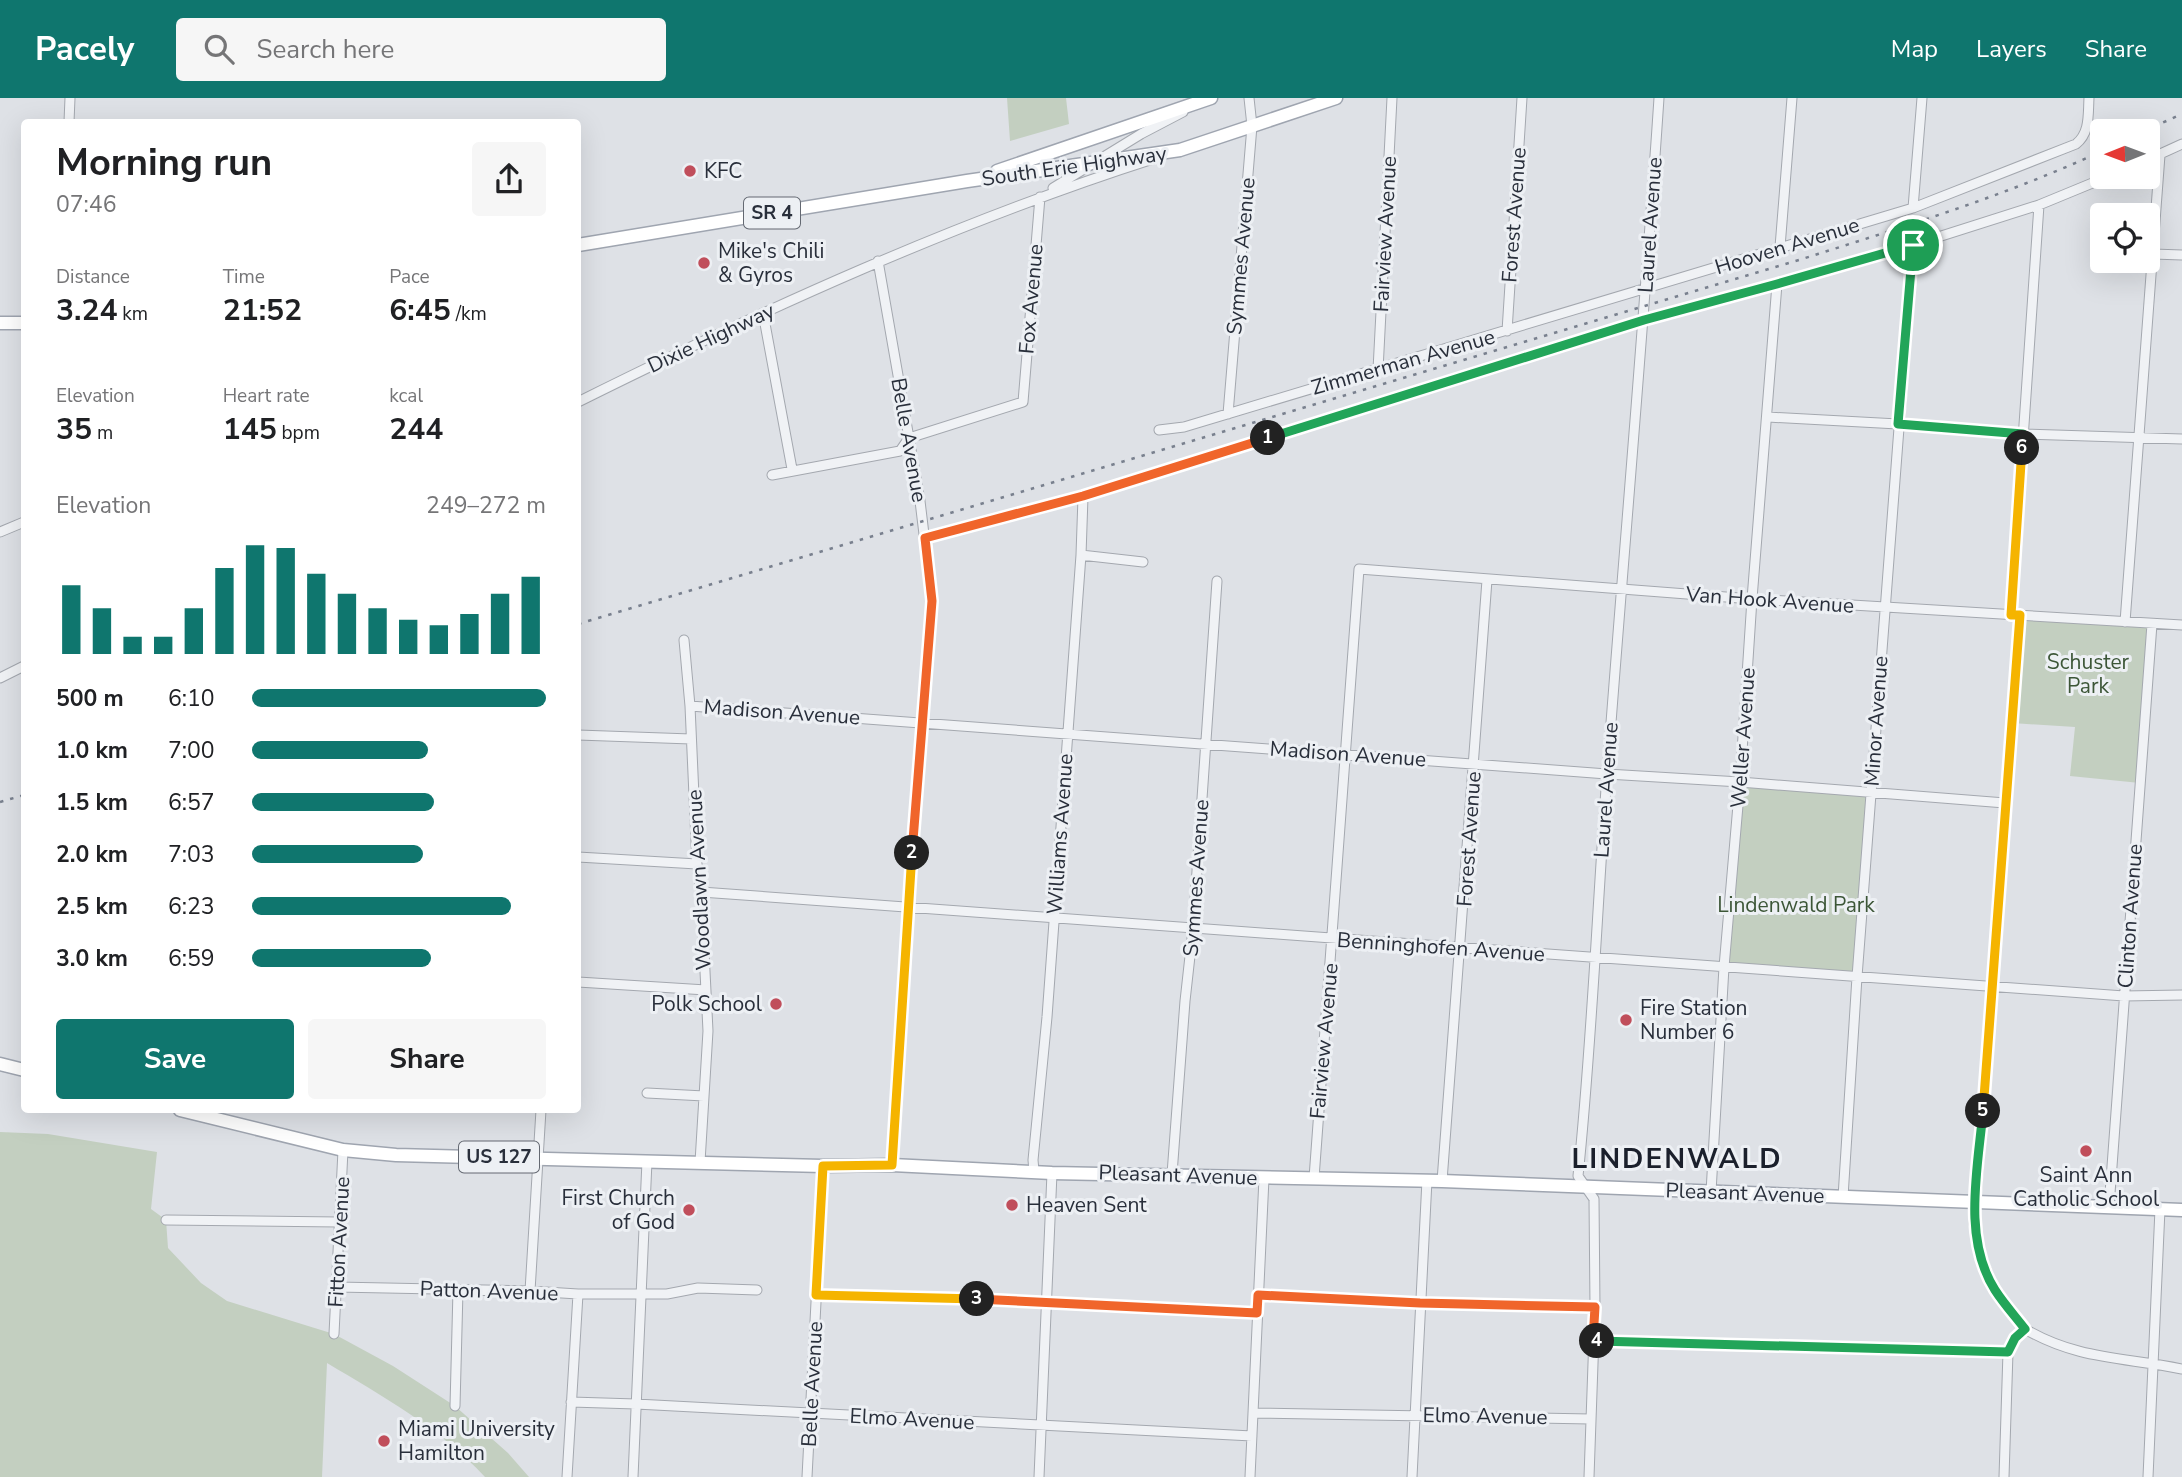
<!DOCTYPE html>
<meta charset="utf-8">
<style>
:root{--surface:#fff;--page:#f6f6f6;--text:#202124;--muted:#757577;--accent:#0f766e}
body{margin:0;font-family:"Nunito Sans",sans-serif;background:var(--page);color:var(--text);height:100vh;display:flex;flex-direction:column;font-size:26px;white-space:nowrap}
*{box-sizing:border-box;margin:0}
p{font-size:23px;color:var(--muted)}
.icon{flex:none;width:38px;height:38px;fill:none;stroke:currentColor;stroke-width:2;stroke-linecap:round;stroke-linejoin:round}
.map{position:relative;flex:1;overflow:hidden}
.drawer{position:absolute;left:21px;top:21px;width:560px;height:994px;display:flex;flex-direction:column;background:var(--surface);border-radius:7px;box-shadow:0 7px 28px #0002}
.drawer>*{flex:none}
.needle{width:46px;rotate:269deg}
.buttons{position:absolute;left:2090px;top:21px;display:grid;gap:14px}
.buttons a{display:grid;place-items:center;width:70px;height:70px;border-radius:7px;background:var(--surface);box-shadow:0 7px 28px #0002;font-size:35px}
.pin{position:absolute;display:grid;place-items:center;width:60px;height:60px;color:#fff;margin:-30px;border:4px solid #fff;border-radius:50%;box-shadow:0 2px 7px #0007}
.km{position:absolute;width:35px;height:35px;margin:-18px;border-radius:50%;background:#222;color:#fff;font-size:19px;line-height:35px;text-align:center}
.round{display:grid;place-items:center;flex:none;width:74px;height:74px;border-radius:7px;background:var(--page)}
.headline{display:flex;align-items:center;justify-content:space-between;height:119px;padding:0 35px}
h1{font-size:38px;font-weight:700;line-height:52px}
.metrics{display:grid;grid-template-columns:repeat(3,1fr);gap:10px;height:119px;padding:7px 35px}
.metrics div{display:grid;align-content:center}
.metrics b{font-size:30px;font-weight:700}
.metrics small{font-size:19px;font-weight:400}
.metrics p{font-size:19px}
.chart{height:196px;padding:14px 35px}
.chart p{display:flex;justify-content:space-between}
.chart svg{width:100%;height:126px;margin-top:7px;stroke:var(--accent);stroke-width:6}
.button{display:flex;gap:14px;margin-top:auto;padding:14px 35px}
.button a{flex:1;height:80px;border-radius:7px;background:var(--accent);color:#fff;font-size:28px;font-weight:700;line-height:80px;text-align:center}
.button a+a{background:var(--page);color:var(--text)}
ul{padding:0 35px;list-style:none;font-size:23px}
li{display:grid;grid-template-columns:112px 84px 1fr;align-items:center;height:52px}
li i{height:18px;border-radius:9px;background:var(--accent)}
header{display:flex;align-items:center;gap:42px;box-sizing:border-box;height:98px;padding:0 35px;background:var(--accent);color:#fff}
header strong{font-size:33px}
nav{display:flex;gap:38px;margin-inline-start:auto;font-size:24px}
.search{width:490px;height:63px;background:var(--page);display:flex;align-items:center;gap:18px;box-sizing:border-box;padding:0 24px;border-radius:7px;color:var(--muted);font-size:26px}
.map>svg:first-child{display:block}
</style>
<header>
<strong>Pacely</strong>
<div class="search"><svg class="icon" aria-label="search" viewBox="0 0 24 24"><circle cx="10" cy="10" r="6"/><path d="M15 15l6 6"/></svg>Search here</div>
<nav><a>Map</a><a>Layers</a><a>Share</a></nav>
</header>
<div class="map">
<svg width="2182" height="1379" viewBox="0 0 2182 1379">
<rect width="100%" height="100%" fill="#dee1e6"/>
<!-- green -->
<path fill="#c3cfc0" d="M1007 0H1066L1069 26 1010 43Z
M2020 517 2152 526 2140 685 2070 678 2075 629 2012 625Z
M1740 684 1871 694 1857 879 1724 869Z
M0 1034 48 1036 157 1054 151 1111 166 1122 168 1150 201 1185 227 1203 334 1236 393 1268 455 1308 508 1355 529 1379H485C440 1330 382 1298 327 1265L322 1379H0Z"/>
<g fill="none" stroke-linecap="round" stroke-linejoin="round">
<defs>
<path id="minor" d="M69 24 70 0
M2147 62 2182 46
M1053 90 1141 36 1183 14
M1913 110 1922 0
M1780 149 1792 0
M2153 156 2182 157
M878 163 920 403 932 503 908 810 892 1067
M763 215 792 371
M1507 233 1522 0
M1378 272 1392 0
M578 304C765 211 956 124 1156 60
M1228 316 1252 28 1249 0
M1768 319 1898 326 2023 336 2182 341
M1159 332 1184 329 1913 110 2076 46C2090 35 2088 17 2089 0
M772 377 900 353 909 340 1023 304 1040 99
M0 434 24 424
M925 440 1083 399 1644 221 1777 186 1913 147 2039 107 2107 79
M1081 457 1143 464
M2011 517 2039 107
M2125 524 2160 57
M684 542 690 608 697 766 701 794 708 933 700 1064
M0 580 24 568
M690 608 1607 676 1740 684 2005 705
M578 637 691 641
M578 759 697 766
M701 794 2124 898 2182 897
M578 884 706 892
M647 995 704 998
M1034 1073 1033 1062 1047 919 1081 457 1083 399
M1172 1076 1185 903 1193 831 1217 483
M1314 1080 1359 471 1752 501 2182 527
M1442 1083 1487 482
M1711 1094 1724 869 1740 684 1752 501 1777 186
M1843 1099 1857 879 1913 147
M2109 1109 2152 526
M166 1122 339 1124
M337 1189 530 1193 578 1196H667L698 1190 757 1192
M530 1193 541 1012
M816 1197 1048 1204 1257 1215
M1258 1197 1420 1205 1595 1209
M2025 1231C2078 1262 2124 1259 2182 1271
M334 1236 343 1052
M1593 1243 2008 1254
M571 1304 636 1306 1252 1338
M455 1308 458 1192
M1253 1315 1590 1321
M567 1379 578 1196
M633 1379 647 1063
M807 1379 823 1068
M1039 1379 1052 1075
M1250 1379 1264 1080
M1412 1379 1427 1082
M1589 1379 1595 1209 1594 1101 1578 1078C1592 945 1597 811 1607 677 1624 451 1644 226 1659 0
M2004 1379 2008 1254 2015 1239 2025 1231 1994 1191 1978 1151 1974 1125 2020 517
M2148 1379 2160 1111"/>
<path id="major" d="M997 73 1211 0
M578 147 967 83 1180 52 1336 0
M0 225H24
M0 966 24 972
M180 1012 343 1052 396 1057 823 1068 892 1067 1052 1075 1442 1083 2182 1112"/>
</defs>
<!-- minor casing -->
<use href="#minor" stroke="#a4a8af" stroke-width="11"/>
<!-- major casing -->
<use href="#major" stroke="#9fa5b0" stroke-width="15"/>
<!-- minor -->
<use href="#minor" stroke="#f0f2f5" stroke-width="9"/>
<!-- major -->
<use href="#major" stroke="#fff" stroke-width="12"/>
<!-- rail -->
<path stroke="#79808e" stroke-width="2.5" stroke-dasharray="3.5 7" stroke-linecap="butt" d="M2144 33 2182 16
M578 526 1802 161C1903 129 2005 98 2102 53
M0 704 24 697"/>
</g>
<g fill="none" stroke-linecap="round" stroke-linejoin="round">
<defs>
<path id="split-1" d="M1268 340 1644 222 1777 186 1913 147"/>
<path id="split-2" d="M912 755 932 503 925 440 1083 398 1268 340"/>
<path id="split-3" d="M912 755 892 1067 823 1068 816 1197 977 1201"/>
<path id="split-4" d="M977 1201 1257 1215 1258 1197 1420 1205 1595 1209 1593 1242 1597 1243"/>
<path id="split-5" d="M1597 1243 2008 1254 2015 1240 2025 1231C2015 1218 2004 1206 1995 1192 1962 1140 1978 1070 1983 1013"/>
<path id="split-6" d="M1983 1013 2020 517H2011L2022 350"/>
<path id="split-7" d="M1913 147 1898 326 2023 336 2022 350"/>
</defs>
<!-- split-1 casing -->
<use href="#split-1" stroke="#fff" stroke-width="14"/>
<!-- split-2 casing -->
<use href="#split-2" stroke="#fff" stroke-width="14"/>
<!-- split-3 casing -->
<use href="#split-3" stroke="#fff" stroke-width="14"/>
<!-- split-4 casing -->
<use href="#split-4" stroke="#fff" stroke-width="14"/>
<!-- split-5 casing -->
<use href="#split-5" stroke="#fff" stroke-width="14"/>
<!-- split-6 casing -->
<use href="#split-6" stroke="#fff" stroke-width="14"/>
<!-- split-7 casing -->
<use href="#split-7" stroke="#fff" stroke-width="14"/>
<!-- split-1 -->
<use href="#split-1" stroke="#22a559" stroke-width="9"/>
<!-- split-2 -->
<use href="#split-2" stroke="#f0652b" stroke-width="9"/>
<!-- split-3 -->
<use href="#split-3" stroke="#f5b400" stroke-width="9"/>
<!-- split-4 -->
<use href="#split-4" stroke="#f0652b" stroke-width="9"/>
<!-- split-5 -->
<use href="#split-5" stroke="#22a559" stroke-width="9"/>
<!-- split-6 -->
<use href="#split-6" stroke="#f5b400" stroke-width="9"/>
<!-- split-7 -->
<use href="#split-7" stroke="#22a559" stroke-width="9"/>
</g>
<!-- markers -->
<g fill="#c04e5b" stroke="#edf0f4" stroke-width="2.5">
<circle cx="690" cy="73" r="7"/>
<circle cx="704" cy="165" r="7"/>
<circle cx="776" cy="906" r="7"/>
<circle cx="1626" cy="922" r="7"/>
<circle cx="2086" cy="1053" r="7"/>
<circle cx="1012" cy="1107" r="7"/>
<circle cx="689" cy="1112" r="7"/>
<circle cx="384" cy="1343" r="7"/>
</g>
<g text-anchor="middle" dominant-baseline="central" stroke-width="6" stroke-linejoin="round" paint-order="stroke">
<!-- shield labels -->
<g fill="#edf0f4" stroke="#646972" stroke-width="2">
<rect x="744" y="99.5" width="56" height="31" rx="5"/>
<rect x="459" y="1043.5" width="80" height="31" rx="5"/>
</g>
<g font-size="19" font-weight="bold" fill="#292f3b">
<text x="772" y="115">SR 4</text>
<text x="499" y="1059">US 127</text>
</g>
<!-- street labels -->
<g font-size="21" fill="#292f3b" stroke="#edf0f4">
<text transform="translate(1074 68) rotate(-8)">South Erie Highway</text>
<text transform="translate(1514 117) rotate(-86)">Forest Avenue</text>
<text transform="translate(1650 127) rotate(-86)">Laurel Avenue</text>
<text transform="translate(1385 136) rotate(-87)">Fairview Avenue</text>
<text transform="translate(1787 148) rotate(-17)">Hooven Avenue</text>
<text transform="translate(1241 158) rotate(-85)">Symmes Avenue</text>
<text transform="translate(1031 201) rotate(-85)">Fox Avenue</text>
<text transform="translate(711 240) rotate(-25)">Dixie Highway</text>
<text transform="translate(1403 264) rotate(-16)">Zimmerman Avenue</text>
<text transform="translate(909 342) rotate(80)">Belle Avenue</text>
<text transform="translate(1770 502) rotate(4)">Van Hook Avenue</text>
<text transform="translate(782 614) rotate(4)">Madison Avenue</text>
<text transform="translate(1876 623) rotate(-86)">Minor Avenue</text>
<text transform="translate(1743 640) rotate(-86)">Weller Avenue</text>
<text transform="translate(1348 656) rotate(4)">Madison Avenue</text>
<text transform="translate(1606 692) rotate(-86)">Laurel Avenue</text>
<text transform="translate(1060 736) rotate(-86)">Williams Avenue</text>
<text transform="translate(1469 741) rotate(-86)">Forest Avenue</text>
<text transform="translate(1196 780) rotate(-86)">Symmes Avenue</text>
<text transform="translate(699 782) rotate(-93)">Woodlawn Avenue</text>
<text transform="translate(2130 818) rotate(-86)">Clinton Avenue</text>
<text transform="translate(1441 849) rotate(4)">Benninghofen Avenue</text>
<text transform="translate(1324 943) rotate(-85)">Fairview Avenue</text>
<text transform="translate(1178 1077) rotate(2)">Pleasant Avenue</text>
<text transform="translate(1745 1095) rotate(2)">Pleasant Avenue</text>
<text transform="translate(339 1144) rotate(-87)">Fitton Avenue</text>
<text transform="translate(489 1193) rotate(2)">Patton Avenue</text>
<text transform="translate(812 1286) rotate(-87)">Belle Avenue</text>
<text transform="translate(1485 1318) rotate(1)">Elmo Avenue</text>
<text transform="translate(912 1321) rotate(3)">Elmo Avenue</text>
</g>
<!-- poi labels -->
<g font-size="21" fill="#292f3b" stroke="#edf0f4" text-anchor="start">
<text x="704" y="73">KFC</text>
<text x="718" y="153">Mike's Chili<tspan x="718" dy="24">&amp; Gyros</tspan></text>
<text x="762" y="906" text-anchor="end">Polk School</text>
<text x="1640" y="910">Fire Station<tspan x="1640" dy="24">Number 6</tspan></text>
<text x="2086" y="1077" text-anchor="middle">Saint Ann<tspan x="2086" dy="24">Catholic School</tspan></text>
<text x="675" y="1100" text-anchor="end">First Church<tspan x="675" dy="24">of God</tspan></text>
<text x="1026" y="1107">Heaven Sent</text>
<text x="398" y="1331">Miami University<tspan x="398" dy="24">Hamilton</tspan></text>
</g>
<!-- park labels -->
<g font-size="21" fill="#3c5637" stroke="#edf0f4">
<text x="2088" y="564">Schuster<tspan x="2088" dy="24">Park</tspan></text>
<text x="1796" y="807">Lindenwald Park</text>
</g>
<!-- district labels -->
<g font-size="28" font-weight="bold" letter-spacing="2" fill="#1b202c" stroke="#edf0f4">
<text x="1677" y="1061">LINDENWALD</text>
</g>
</g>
</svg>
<div class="buttons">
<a><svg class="needle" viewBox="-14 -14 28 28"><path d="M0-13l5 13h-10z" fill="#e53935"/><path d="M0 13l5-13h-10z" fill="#757577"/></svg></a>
<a><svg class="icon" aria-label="locate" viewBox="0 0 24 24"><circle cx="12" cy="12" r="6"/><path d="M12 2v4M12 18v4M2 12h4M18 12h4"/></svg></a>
</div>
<div class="pin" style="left:1913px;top:147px;background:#1e9e55"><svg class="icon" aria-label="arrive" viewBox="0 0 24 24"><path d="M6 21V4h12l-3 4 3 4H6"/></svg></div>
<b class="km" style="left:1268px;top:340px">1</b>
<b class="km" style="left:912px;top:755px">2</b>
<b class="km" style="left:977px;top:1201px">3</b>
<b class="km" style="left:1597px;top:1243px">4</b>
<b class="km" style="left:1983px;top:1013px">5</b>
<b class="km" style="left:2022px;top:350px">6</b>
<section class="drawer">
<div class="headline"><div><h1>Morning run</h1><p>07:46</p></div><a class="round"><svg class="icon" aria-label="share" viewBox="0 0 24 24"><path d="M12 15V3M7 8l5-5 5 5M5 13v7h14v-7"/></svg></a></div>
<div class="metrics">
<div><p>Distance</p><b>3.24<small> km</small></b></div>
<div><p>Time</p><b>21:52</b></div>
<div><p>Pace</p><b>6:45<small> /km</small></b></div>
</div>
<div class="metrics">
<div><p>Elevation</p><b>35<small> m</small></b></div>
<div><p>Heart rate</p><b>145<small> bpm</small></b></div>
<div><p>kcal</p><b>244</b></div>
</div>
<div class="chart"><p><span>Elevation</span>249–272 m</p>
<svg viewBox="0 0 160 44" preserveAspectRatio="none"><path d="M5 44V20M15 44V28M25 44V38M35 44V38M45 44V28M55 44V14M65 44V6M75 44V7M85 44V16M95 44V23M105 44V28M115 44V32M125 44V34M135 44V30M145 44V23M155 44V17"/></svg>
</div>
<ul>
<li><b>500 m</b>6:10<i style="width:100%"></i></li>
<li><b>1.0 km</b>7:00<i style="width:60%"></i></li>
<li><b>1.5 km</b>6:57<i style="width:62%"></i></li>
<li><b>2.0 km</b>7:03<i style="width:58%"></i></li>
<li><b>2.5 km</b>6:23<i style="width:88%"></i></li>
<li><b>3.0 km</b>6:59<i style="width:61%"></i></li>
</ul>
<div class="button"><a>Save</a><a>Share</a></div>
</section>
</div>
